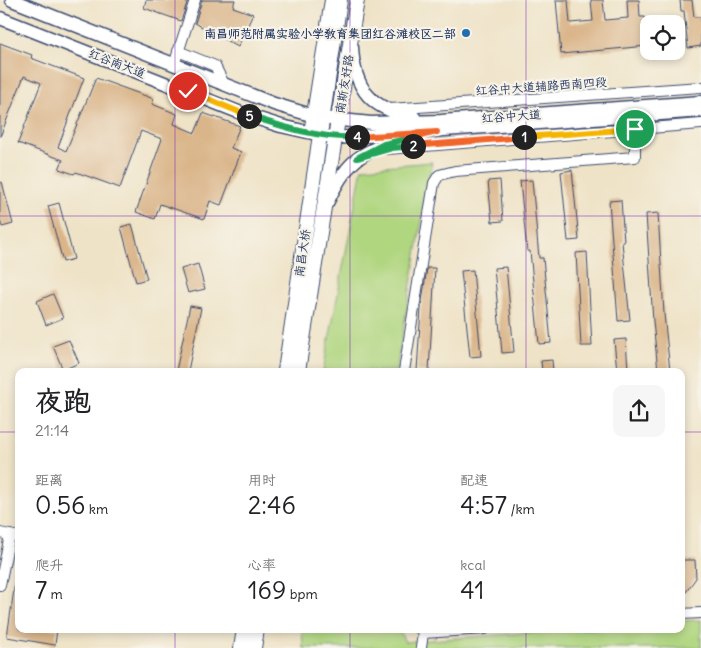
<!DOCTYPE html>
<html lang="zh">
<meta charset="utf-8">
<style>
:root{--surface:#fff;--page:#f6f6f6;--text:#202124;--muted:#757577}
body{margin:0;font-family:Delius,"LXGW WenKai TC",sans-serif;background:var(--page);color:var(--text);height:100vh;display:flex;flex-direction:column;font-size:19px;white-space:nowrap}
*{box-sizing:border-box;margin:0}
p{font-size:16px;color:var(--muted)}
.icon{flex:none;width:28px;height:28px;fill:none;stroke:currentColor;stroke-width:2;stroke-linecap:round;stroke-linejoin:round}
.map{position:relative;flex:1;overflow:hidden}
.details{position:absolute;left:15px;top:368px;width:670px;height:265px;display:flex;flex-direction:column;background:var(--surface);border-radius:10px;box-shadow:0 2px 8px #0003}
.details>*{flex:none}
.fabs{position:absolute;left:640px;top:15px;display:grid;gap:10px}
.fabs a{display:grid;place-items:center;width:45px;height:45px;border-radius:10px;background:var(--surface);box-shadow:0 2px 8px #0003;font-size:25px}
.pin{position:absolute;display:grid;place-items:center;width:42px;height:42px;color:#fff;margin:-21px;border:2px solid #fff;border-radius:50%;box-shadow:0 1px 5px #0007}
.km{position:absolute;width:25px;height:25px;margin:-12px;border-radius:50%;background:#222;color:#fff;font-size:14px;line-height:25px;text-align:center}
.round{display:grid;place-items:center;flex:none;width:52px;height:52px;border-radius:10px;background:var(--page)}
.head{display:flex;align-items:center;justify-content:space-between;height:85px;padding:0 20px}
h1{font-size:28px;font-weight:600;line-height:38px}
.figures{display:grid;grid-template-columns:repeat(3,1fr);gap:8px;height:85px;padding:5px 20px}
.figures div{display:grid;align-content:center}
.figures b{font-size:25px;font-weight:600}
.figures small{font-size:14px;font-weight:400}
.figures p{font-size:14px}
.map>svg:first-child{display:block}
</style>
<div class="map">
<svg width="701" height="648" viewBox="0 0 701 648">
<rect width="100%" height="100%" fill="#f7f3e8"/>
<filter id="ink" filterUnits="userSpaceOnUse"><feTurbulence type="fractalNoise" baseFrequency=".02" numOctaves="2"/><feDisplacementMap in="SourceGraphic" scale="10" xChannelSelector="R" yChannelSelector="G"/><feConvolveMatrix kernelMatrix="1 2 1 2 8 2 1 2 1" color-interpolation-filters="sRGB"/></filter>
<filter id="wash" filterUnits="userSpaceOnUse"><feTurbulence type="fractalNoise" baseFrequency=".0096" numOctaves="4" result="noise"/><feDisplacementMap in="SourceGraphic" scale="20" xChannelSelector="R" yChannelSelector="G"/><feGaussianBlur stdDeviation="1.12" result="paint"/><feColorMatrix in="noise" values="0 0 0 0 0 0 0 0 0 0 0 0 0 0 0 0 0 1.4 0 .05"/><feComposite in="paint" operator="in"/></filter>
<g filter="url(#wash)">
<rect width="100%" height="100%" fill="#efe3c7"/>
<!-- green -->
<path fill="#b0d680" stroke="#66826f" d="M432 162 396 371H323L362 168Z
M701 620V648H303L302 629H399L405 642 577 629H681V621Z"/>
<g id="blocks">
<!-- building -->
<path fill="#dab58a" d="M146 0H188L181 21 144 8Z
M202 0H235L233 7 253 14 238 47 195 23Z
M556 0H568L570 23 593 21 591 0H603L605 20 628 18 627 0H639L640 17H645L647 46 561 54Z
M680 0H692L694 17H701V46L688 48 684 11H681Z
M0 43 32 55 31 58 84 78 58 147 66 151 96 78 154 99 152 104 177 114 174 124 195 133 203 113 240 126 231 148 241 152 221 205 210 201 204 219 160 204 155 219 136 212 162 139 141 131 120 188 76 172 74 174 59 169 63 160 18 143 41 83 24 76 0 137Z
M572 170 579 240 568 241 561 172Z
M500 180 503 221 492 222 488 181Z
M532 180 539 258H543L551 343 539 344 530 251H527L520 181Z
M2 182 13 224 2 227 0 220V183Z
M621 200 624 242H622L630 320 618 321 609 201Z
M59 203 74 259 63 262 48 206Z
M658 213 664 314 670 371H658L653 321 646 214Z
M132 224 147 279 136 282 121 227Z
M587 252 592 346H581L576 253Z
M198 264 205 289 188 293 181 269Z
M506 267 514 352 502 353 494 268Z
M427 268H435L429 371H417L421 308Z
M473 270 481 356 470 357 461 271Z
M53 294 63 318 46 325 37 301Z
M190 306 201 308 188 371H176Z
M626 339 628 371H617L614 340Z
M69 340 79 363 63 370 53 346Z
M552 360 553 371H542L541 361Z
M683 560H695L696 578 686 592H681Z
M15 583H19V629H57L55 645 7 637Z"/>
</g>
</g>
<g filter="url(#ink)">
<use href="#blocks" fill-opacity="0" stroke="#3b4a6e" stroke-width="1"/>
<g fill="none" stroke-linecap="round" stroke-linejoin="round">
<defs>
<path id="minor" d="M178 51 215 66 224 84
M174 65 195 0
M390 109 701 87
M309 133 330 0
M387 149 701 124
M404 371 434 183 439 175 455 171 635 157V129
M0 533 19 537
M0 585 10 535
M681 614 701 613
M420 629 423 633 421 648
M423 633 485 629"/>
<path id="major" d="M12 0 274 104 321 118 371 123 441 121 701 102
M0 18 246 115 281 126 335 138 701 111
M352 47C354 90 372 110 414 117
M327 203C343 168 358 150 398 141"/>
<path id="highway" d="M285 371 340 0
M298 371 357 0
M241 648 244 629
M254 648 257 629"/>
</defs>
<!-- minor casing -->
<use href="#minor" stroke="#3b4a6e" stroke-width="12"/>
<!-- major casing -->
<use href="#major" stroke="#3b4a6e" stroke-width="15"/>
<!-- highway casing -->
<use href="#highway" stroke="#3b4a6e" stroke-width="16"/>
<!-- minor -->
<use href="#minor" stroke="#fff" stroke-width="10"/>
<!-- major -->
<use href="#major" stroke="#fff" stroke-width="12"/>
<!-- highway -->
<use href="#highway" stroke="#fff" stroke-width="14"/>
</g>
</g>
<g fill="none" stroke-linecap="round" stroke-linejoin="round" filter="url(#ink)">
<defs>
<path id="split-1" d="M524 137 635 129"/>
<path id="split-2" d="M413 146 524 137"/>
<path id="split-3" d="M407 139 384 144 357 158 392 148 413 146"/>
<path id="split-4" d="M357 137 437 132 407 139"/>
<path id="split-5" d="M249 116C284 127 320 139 357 137"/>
<path id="split-6" d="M188 91 249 116"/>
</defs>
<!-- split-1 casing -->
<use href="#split-1" stroke="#fff" stroke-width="10"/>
<!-- split-2 casing -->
<use href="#split-2" stroke="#fff" stroke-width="10"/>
<!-- split-3 casing -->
<use href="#split-3" stroke="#fff" stroke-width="10"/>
<!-- split-4 casing -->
<use href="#split-4" stroke="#fff" stroke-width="10"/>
<!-- split-5 casing -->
<use href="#split-5" stroke="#fff" stroke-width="10"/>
<!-- split-6 casing -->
<use href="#split-6" stroke="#fff" stroke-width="10"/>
<!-- split-1 -->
<use href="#split-1" stroke="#f5b400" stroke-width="6"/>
<!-- split-2 -->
<use href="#split-2" stroke="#f0652b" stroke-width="6"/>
<!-- split-3 -->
<use href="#split-3" stroke="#22a559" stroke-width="6"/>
<!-- split-4 -->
<use href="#split-4" stroke="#f0652b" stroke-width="6"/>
<!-- split-5 -->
<use href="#split-5" stroke="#22a559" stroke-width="6"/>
<!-- split-6 -->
<use href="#split-6" stroke="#f5b400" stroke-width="6"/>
</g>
<!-- grid -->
<path fill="none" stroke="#7b2cbf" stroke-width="1" stroke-opacity="0.55" d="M175 0V371M350 0V371M526 0V371M0 216H701M0 432H19M681 432H701M175 629V648M350 629V648M526 629V648"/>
<!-- markers -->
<circle fill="#1f6fb2" stroke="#f7f3e8" stroke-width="2" cx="466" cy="33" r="5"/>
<g text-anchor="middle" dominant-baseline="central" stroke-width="4.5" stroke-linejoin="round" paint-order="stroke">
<!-- poi labels -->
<g font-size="12" font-weight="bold" fill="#1b2f5e" stroke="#f7f3e8" text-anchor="end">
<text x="456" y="33">南昌师范附属实验小学教育集团红谷滩校区二部</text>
</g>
<!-- street labels -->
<g font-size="12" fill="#1b2f5e" stroke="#f7f3e8">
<text transform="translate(117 63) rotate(21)">红谷南大道</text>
<text transform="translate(344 84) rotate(-81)">南斯友好路</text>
<text transform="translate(541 86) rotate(-4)">红谷中大道辅路西南四段</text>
<text transform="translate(511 116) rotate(-4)">红谷中大道</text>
<text transform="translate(302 253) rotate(-82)">南昌大桥</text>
</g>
</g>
</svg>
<div class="fabs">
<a><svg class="icon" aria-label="locate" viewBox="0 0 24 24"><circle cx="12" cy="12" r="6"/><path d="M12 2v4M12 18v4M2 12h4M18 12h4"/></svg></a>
</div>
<div class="pin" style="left:635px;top:129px;background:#1e9e55"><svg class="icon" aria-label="arrive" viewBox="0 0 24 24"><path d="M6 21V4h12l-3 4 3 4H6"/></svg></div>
<div class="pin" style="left:188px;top:91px;background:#d93025"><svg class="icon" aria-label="check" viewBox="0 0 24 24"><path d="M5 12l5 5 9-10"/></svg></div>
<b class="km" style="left:524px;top:137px">1</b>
<b class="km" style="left:413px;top:146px">2</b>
<b class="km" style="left:357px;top:137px">4</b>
<b class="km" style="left:249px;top:116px">5</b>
<section class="details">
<div class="head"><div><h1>夜跑</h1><p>21:14</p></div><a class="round"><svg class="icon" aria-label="share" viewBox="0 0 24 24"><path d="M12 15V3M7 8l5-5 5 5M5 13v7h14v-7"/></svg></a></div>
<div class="figures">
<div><p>距离</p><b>0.56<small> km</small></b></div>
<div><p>用时</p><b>2:46</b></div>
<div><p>配速</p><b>4:57<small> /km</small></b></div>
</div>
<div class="figures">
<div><p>爬升</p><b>7<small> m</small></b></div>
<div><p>心率</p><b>169<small> bpm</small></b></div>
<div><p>kcal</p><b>41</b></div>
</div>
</section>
</div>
